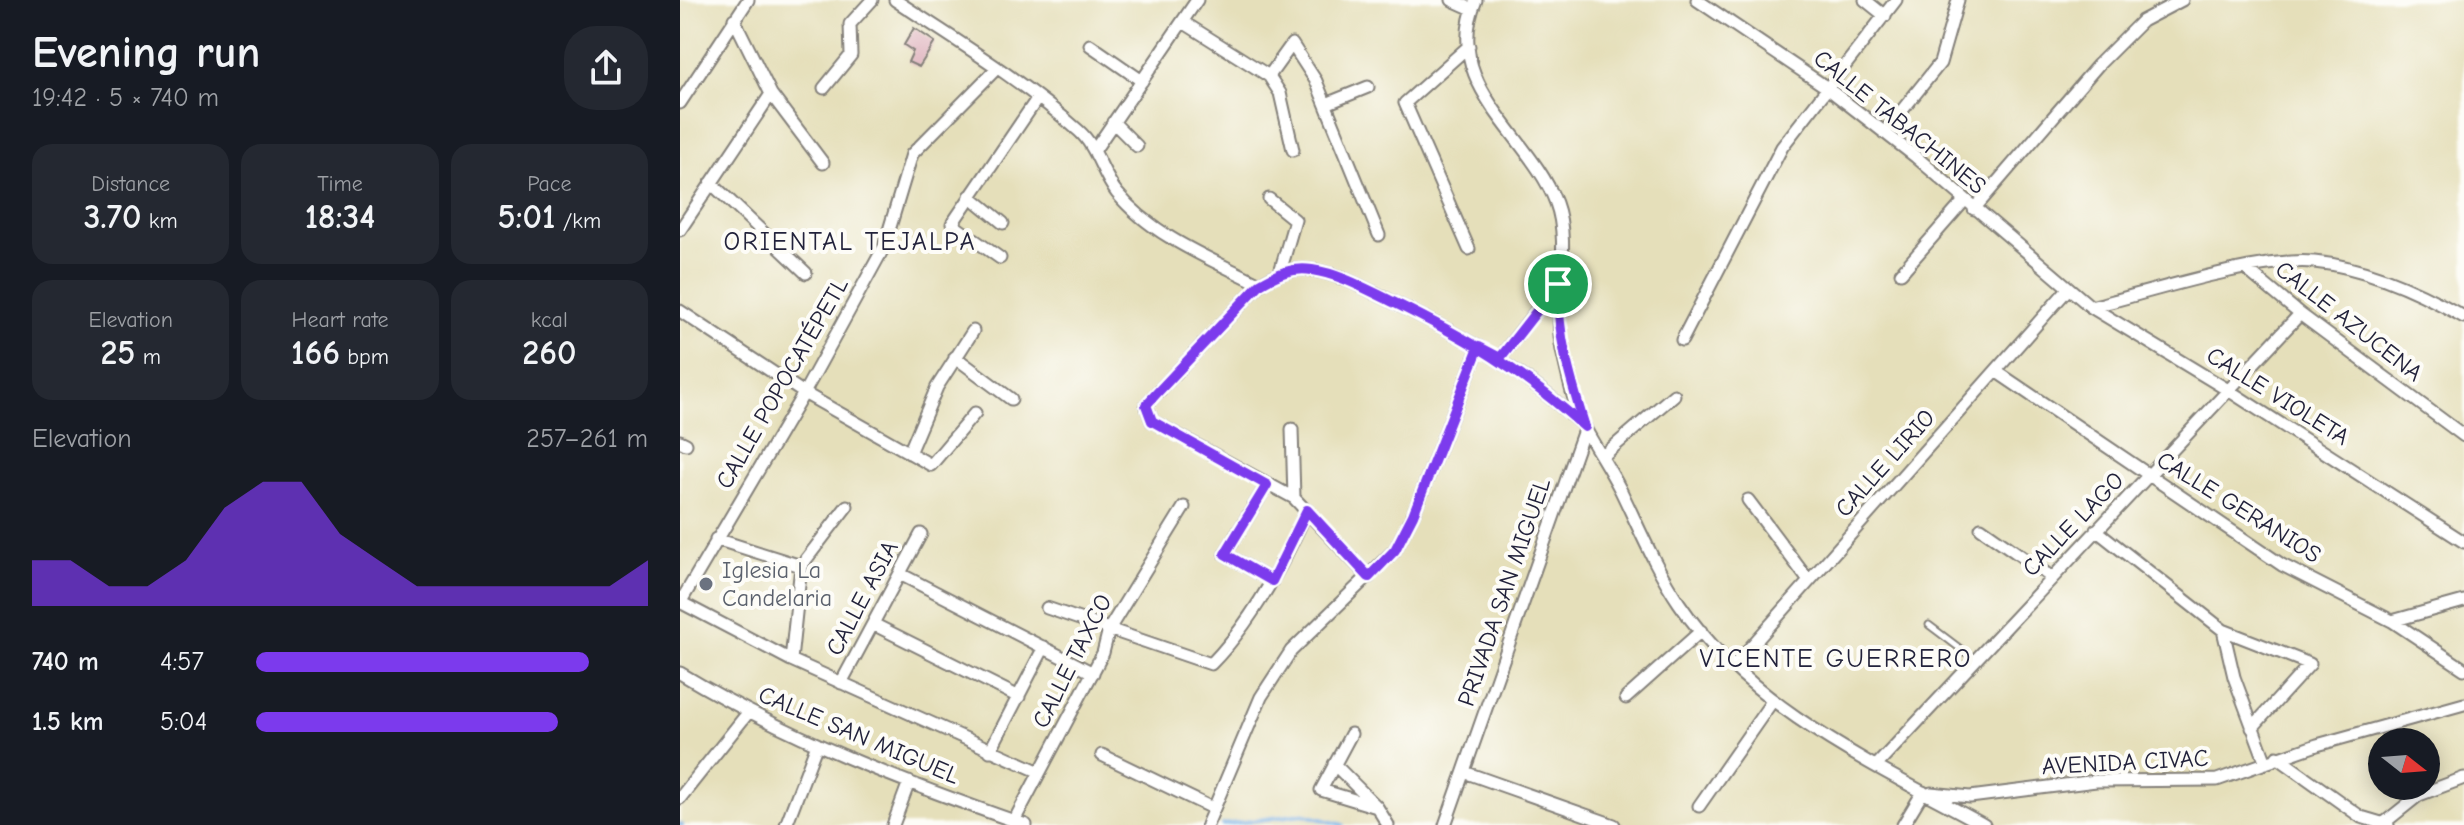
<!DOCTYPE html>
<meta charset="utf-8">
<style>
:root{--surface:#171b24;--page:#242831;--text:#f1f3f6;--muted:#9ea1a6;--accent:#7c3aed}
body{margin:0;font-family:"Comic Neue",sans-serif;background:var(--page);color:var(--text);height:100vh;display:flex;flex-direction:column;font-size:30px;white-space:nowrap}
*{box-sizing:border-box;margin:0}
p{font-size:26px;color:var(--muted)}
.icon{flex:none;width:44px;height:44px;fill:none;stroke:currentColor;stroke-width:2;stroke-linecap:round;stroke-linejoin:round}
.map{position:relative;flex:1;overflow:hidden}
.drawer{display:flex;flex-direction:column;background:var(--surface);width:680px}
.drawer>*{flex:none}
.needle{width:52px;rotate:107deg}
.fabs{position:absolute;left:1688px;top:728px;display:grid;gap:16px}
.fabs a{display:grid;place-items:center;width:72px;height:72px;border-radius:50%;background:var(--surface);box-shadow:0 4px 20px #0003;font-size:40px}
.pin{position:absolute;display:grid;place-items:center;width:68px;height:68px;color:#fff;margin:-34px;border:4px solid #fff;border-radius:50%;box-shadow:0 2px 8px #0007}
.round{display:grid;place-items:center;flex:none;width:84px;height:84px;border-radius:32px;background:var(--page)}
.overview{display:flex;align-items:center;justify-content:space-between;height:136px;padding:0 32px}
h1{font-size:44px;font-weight:800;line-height:60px}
.metrics{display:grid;grid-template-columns:repeat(3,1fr);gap:12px;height:136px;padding:8px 32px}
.metrics div{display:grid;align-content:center;border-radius:20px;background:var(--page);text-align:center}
.metrics b{font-size:34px;font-weight:800}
.metrics small{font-size:22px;font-weight:400}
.metrics p{font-size:22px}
.chart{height:224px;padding:16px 32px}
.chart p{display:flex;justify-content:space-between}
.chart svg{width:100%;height:144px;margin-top:8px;fill:var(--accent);opacity:.7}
ul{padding:0 32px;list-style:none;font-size:26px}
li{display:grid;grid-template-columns:128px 96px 1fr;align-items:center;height:60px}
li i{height:20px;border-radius:10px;background:var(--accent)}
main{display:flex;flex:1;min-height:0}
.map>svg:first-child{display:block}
</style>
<main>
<section class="drawer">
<div class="overview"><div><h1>Evening run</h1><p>19:42 · 5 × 740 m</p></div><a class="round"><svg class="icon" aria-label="share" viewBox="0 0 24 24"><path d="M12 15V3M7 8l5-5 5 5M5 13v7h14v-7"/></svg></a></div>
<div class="metrics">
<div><p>Distance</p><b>3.70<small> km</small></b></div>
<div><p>Time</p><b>18:34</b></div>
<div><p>Pace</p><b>5:01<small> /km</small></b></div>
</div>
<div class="metrics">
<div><p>Elevation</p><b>25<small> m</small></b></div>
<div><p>Heart rate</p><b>166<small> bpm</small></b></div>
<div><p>kcal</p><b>260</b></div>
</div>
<div class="chart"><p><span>Elevation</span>257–261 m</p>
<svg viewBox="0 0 160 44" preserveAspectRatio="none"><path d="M0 44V30L10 30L20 38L30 38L40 30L50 14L60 6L70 6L80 22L90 30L100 38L110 38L120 38L130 38L140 38L150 38L160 30V44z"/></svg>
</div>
<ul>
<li><b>740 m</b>4:57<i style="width:85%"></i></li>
<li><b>1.5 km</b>5:04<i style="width:77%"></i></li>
</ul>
</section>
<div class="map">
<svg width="1784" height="825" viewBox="0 0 1784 825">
<rect width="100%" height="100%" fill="#fdfcf7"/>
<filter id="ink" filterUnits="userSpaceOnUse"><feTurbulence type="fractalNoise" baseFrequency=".0125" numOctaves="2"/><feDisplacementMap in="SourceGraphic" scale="16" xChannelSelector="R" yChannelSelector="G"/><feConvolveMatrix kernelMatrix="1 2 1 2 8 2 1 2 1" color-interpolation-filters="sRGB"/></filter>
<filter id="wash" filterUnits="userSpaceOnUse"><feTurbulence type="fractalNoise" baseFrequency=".006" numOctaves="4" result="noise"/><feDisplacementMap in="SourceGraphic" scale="32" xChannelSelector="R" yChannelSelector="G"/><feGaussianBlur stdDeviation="1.8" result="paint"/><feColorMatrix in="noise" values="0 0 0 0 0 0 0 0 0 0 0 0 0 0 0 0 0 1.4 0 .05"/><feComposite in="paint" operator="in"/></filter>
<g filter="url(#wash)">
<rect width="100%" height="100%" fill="#e5dfba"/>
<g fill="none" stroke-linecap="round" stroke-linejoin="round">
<!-- stream -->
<path stroke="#73aee4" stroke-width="4" d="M0 824 2 825
M543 825 622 814 663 825"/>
</g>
<g id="blocks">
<!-- building -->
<path fill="#daa7b6" d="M234 28 255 42 239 67 228 62 233 51 224 45Z"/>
</g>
</g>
<g filter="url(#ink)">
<use href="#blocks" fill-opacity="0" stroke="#84807a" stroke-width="2"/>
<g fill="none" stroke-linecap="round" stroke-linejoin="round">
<defs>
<path id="service" d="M1249 625 1294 659"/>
<path id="minor" d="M215 0C277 41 343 81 399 131 417 147 422 174 437 193 472 236 531 259 580 284
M772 0 792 9
M796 0C760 85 850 134 876 203 893 249 870 307 884 359 889 381 895 408 905 428 916 449 930 469 941 491 959 528 976 569 999 603 1069 708 1196 766 1304 825
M1017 0 1146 87 1236 157 1411 307 1548 390 1784 542
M1185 0 1205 16
M54 19 91 94 143 163
M503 22 589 76 600 93 613 150
M410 45 462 81
M589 76 612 44 636 81 699 235
M144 88 171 55 170 24 192 0
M0 103 68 0
M646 104 688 87
M433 122 457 146
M1204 133 1260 63 1278 0
M414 151 517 0
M31 183 126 273
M290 196 323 223
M589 199 615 220 600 272
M1294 209 1418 65 1462 21 1502 0
M0 230 91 94
M789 249 725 103 789 46
M320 258 272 224 357 99
M1566 269 1620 314 1784 436
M1221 273 1284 201
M1411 307C1470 292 1577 257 1634 262 1687 267 1739 291 1784 317
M0 311 124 393 251 465 295 413
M1002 340 1102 147 1216 0
M275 357 331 399
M820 358 877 284
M1317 372 1602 565 1712 621 1784 669
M612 429 614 498
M0 441 6 444
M229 453 257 387 293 331
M924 455 994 395
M587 485 545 554 592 581
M1068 500 1129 581
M1301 528 1371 577
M1416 530 1543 630 1630 664 1572 728
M36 539 121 566
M121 566 167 506
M220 574 413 673
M689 577 614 498 472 421 466 405 476 394 580 284C596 274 612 267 632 270 660 274 686 289 711 301 789 339 841 369 905 427L765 825
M0 602 111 660 360 772
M0 603 124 393 204 247 232 154 316 69
M367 608 531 664C573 621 603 565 627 510
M1712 621 1784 601
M193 624 339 697
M1543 630 1554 677 1586 763
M111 660 121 566
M1053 667 1388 289
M0 673C108 738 227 784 346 825
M161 683 241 534
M946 698 1021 631
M671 734 641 790 697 807
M310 751 364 647
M422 755 532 808
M1597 757 1681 817 1708 825
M654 764 697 807 708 825
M1197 765 1620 314
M784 772 934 825
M1251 793 1290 797 1416 781 1537 780 1637 745 1784 704
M0 798 67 714
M1019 806 1093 700
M334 821 423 653 429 629 504 507
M1704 823 1739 795 1784 778
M106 825 137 744
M213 825 229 782
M527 825 581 697 611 651 715 550 733 515 799 347
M1223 825 1243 792"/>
</defs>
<!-- service casing -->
<use href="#service" stroke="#84807a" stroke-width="9"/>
<!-- minor casing -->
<use href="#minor" stroke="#84807a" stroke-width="15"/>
<!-- service -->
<use href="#service" stroke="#fff" stroke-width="5"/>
<!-- minor -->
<use href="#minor" stroke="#fff" stroke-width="11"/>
</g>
</g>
<g fill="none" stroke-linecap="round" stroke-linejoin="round" filter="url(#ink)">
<defs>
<path id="route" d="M878 284 820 358 799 347 733 515 715 550 689 577 627 510 592 581 545 554 587 485 472 421 466 405 476 394 580 284C597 274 612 267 632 270 660 274 686 289 711 301 789 339 840 369 905 427 890 378 877 335 878 284"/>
</defs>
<!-- route casing -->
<use href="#route" stroke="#fff" stroke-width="16"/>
<!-- route -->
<use href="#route" stroke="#7c3aed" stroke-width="10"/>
</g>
<!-- markers -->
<circle fill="#6b7280" stroke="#fdfcf7" stroke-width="3" cx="26" cy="584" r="8"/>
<g text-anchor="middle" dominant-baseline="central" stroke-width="8" stroke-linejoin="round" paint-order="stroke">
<!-- street labels -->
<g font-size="24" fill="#22223b" stroke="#fdfcf7">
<text transform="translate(1220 122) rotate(39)">CALLE TABACHINES</text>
<text transform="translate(1669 321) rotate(38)">CALLE AZUCENA</text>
<text transform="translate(102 383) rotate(-60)">CALLE POPOCATÉPETL</text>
<text transform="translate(1598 396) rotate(32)">CALLE VIOLETA</text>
<text transform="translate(1205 463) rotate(-48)">CALLE LIRIO</text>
<text transform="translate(1559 507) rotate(32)">CALLE GERANIOS</text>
<text transform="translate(1393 524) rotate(-46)">CALLE LAGO</text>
<text transform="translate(824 592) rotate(-71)">PRIVADA SAN MIGUEL</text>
<text transform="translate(182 598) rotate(-62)">CALLE ASIA</text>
<text transform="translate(392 661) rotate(-63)">CALLE TAXCO</text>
<text transform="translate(179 735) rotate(23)">CALLE SAN MIGUEL</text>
<text transform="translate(1445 762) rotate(-3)">AVENIDA CIVAC</text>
</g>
<!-- worship labels -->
<g font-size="24" fill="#5b616d" stroke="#fdfcf7" text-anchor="start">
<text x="42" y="570">Iglesia La<tspan x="42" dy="28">Candelaria</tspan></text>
</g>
<!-- neighbourhood labels -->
<g font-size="26" letter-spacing="2" fill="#22223b" stroke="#fdfcf7">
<text x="170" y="242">ORIENTAL TEJALPA</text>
<text x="1156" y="659">VICENTE GUERRERO</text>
</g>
</g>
</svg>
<div class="fabs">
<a><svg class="needle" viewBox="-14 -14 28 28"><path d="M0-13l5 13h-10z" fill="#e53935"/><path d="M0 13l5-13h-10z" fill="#9ea1a6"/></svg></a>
</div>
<div class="pin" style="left:878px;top:284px;background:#1e9e55"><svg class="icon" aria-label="arrive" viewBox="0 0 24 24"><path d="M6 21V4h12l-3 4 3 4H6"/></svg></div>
</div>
</main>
